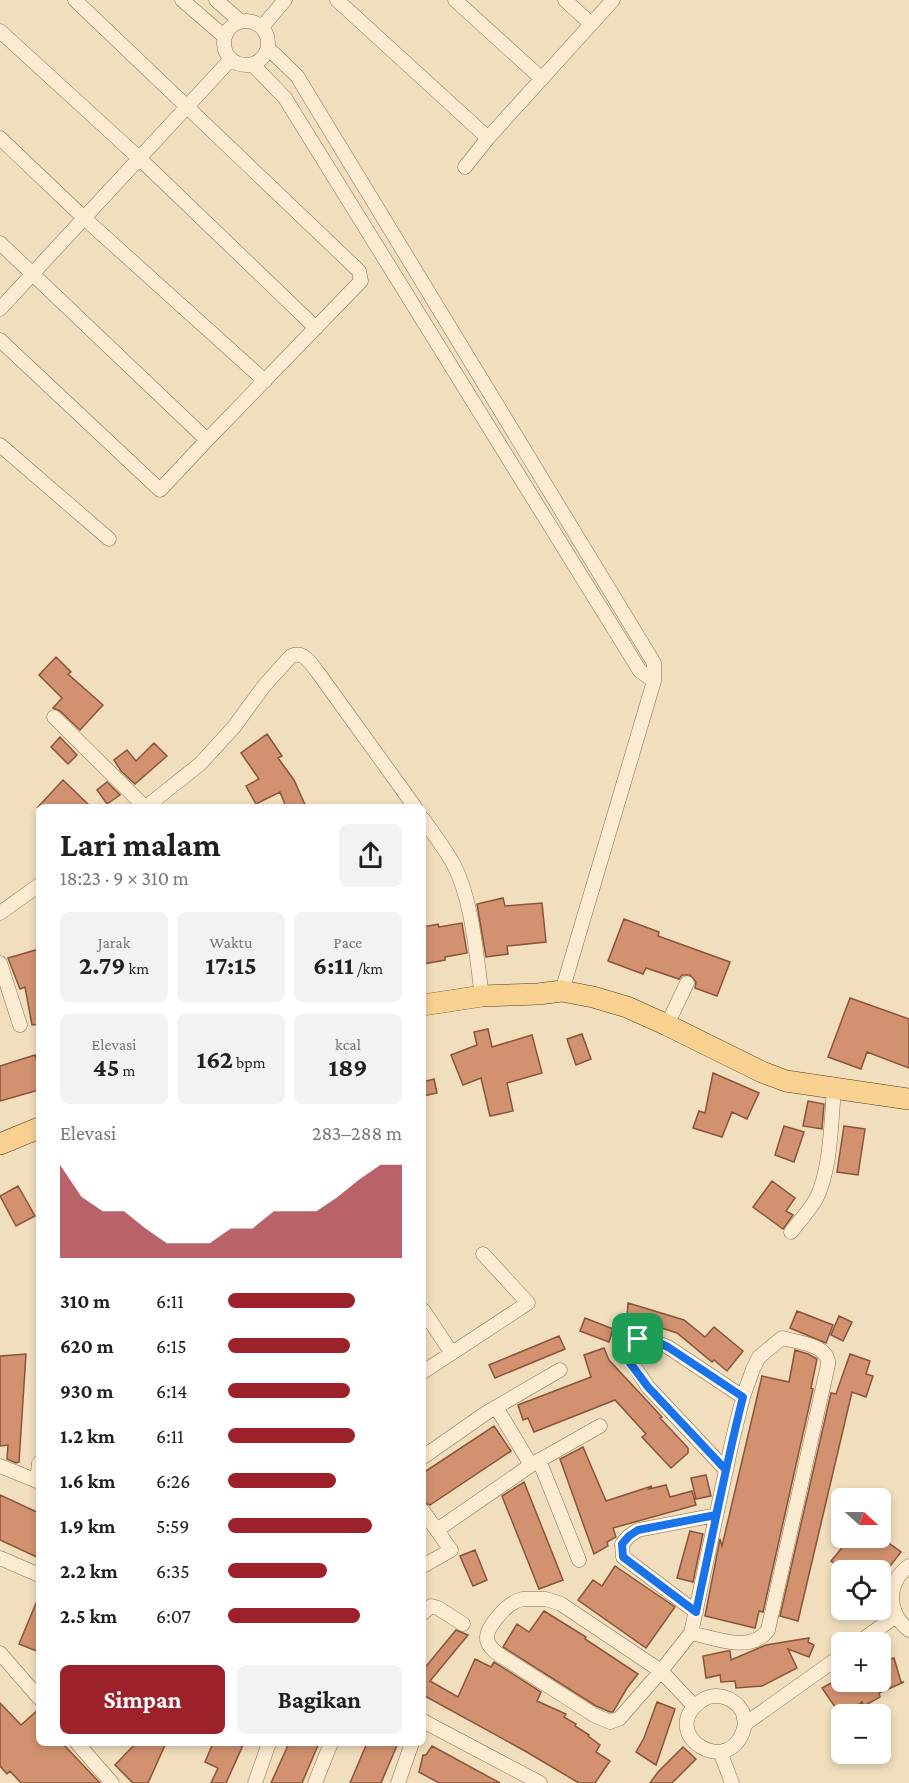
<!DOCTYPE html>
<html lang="id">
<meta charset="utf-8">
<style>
:root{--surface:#fff;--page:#f2f2f2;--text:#202124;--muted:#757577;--accent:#9d212a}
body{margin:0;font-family:"Crimson Pro",serif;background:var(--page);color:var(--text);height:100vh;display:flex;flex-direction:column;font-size:22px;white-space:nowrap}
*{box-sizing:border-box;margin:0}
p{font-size:20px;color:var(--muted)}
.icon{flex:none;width:33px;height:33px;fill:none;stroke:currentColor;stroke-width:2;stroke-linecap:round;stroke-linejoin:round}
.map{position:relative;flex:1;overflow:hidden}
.panel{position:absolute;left:36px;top:804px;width:390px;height:942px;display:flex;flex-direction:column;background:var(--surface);border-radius:9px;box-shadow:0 3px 9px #0003}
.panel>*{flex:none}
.needle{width:39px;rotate:111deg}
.controls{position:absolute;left:831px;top:1488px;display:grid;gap:12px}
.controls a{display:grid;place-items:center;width:60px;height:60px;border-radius:9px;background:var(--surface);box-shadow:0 3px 9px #0003;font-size:30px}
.pin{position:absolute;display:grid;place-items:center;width:51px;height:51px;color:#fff;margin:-26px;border-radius:12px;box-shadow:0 3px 9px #0006}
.round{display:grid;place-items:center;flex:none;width:63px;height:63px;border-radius:9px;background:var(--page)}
.head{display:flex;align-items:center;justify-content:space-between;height:102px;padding:0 24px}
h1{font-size:33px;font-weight:700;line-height:45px}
.stats{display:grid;grid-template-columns:repeat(3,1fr);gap:9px;height:102px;padding:6px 24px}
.stats div{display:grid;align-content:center;border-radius:9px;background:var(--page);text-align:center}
.stats b{font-size:26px;font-weight:700}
.stats small{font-size:16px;font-weight:400}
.stats p{font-size:16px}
.chart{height:168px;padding:12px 24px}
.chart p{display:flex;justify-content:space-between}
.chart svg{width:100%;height:108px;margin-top:6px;fill:var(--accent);opacity:.7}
.primary-button{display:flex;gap:12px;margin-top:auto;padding:12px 24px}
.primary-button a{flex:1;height:69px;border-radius:9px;background:var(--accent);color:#fff;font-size:24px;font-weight:700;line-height:69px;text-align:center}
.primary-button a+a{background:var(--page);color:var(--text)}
ul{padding:0 24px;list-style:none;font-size:20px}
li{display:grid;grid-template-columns:96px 72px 1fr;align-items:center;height:45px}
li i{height:15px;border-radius:8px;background:var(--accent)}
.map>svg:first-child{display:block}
</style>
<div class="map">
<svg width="909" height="1783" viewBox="0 0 909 1783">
<rect width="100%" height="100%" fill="#f1debd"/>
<!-- building -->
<path fill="#d29270" stroke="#8a5439" stroke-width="1.5" d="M56 657 71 672 68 674 103 705 80 730 60 711 53 708 62 698 39 675Z
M267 734 282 756 278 758 294 780 306 807H286L280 792 256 804 246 786 259 779 241 753Z
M60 737 77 755 68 764 51 747Z
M154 743 167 756 135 784 121 771 114 760 127 750 136 761Z
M63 780 91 807H38Z
M107 782 120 795 107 804 97 790Z
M503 898 505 906 542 903 546 942 507 946 508 954 486 957 477 904Z
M624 919 659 932 658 936 730 962 717 996 695 988 696 982 690 975H682L679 979 646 968 643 974 608 961Z
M462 923 467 953 445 957V960L423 964V927L438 924 439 927Z
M39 949V1024L32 1025 25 987 20 989 8 958Z
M850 998 909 1019V1068L867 1052 861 1069 828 1057Z
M488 1029 492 1047 532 1035 542 1073 507 1083 513 1111 490 1116 481 1078 463 1085 451 1055 477 1045 474 1032Z
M582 1034 591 1059 576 1065 567 1039Z
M35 1055 39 1068V1090L0 1101V1066Z
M713 1073 759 1093 747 1119 732 1112 722 1137 693 1128 699 1111 705 1113Z
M434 1079 437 1093 423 1096V1082Z
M808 1101 824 1104 822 1129 803 1126Z
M784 1126 804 1132 794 1162 775 1155Z
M844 1126 865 1129 858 1175 837 1172Z
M772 1181 795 1198 786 1211 793 1215 783 1229 753 1207Z
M18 1186 35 1216 16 1226 0 1196Z
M628 1303 684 1320 705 1337 714 1327 743 1351 727 1371 714 1360 712 1362 677 1333 627 1317Z
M797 1311 833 1325 826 1343 790 1328Z
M839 1316 852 1322 843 1341 831 1335Z
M585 1318 613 1329 609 1342 580 1331Z
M559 1336 565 1349 495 1378 489 1365Z
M604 1348 609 1360 662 1417 660 1418 688 1448V1453L671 1468 642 1437 646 1434 615 1400 534 1432 528 1418 523 1420 518 1405 591 1377 584 1355Z
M795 1350 808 1354 817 1359 811 1388 813 1389 763 1612 759 1611 755 1628 705 1616 720 1539 722 1546 762 1376 789 1382Z
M26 1354 19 1462 16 1463 7 1459 8 1445 0 1446V1356Z
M850 1354 870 1361 866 1374 873 1376 866 1397 852 1392 798 1621 780 1616 831 1393 836 1394Z
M494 1426 511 1451 430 1505 423 1502V1473Z
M583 1447 606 1501 652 1486 649 1489 666 1485 670 1497 692 1491 696 1505 613 1528 616 1537 607 1542 608 1546 594 1554 560 1459Z
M706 1475 711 1496 696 1499 691 1478Z
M524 1482 563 1580 539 1589 502 1496Z
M0 1495 39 1513V1558L0 1540Z
M690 1531 703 1534 693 1582 677 1578Z
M850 1538H882L901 1552 887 1570H844L831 1561Z
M475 1550 487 1580 473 1586 460 1556Z
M615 1566 675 1607 646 1648 578 1600 593 1580 602 1586Z
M39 1596V1652L19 1644Z
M544 1611 586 1637 585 1639 638 1674 627 1688 613 1712H610L596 1706 503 1647 517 1624 529 1632Z
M456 1630 468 1635 430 1681 458 1697 475 1659 491 1667 494 1662 541 1692 537 1701 566 1714 564 1717 576 1724 575 1726 589 1735 588 1736 600 1745 596 1752 610 1761 595 1783H579L525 1751 423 1695V1670Z
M809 1638 808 1642 814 1645 809 1657 788 1649 797 1668 762 1686 736 1688 735 1681 721 1682 720 1675 706 1678 703 1656 727 1651H730L731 1660 766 1645Z
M894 1658 901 1682H904L879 1693 880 1697 864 1706 862 1702 847 1714H842V1717L822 1688 842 1677V1682H880V1662Z
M657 1702 675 1709 656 1765 636 1752 644 1738Z
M0 1703 21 1725 39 1709V1743H62L100 1783H21L10 1771 7 1774 0 1766Z
M136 1743H166L148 1783H133L115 1765Z
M213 1743H244L226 1783H211L218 1768 205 1762Z
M289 1743H319L302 1783H271Z
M367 1743H398L381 1783H350Z
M432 1746 500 1783H439L419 1772 423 1755H426Z
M683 1747 696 1759 672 1783H650L658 1772Z"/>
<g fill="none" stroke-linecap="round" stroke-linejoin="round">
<defs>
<path id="minor" d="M182 0 225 37
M216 0 240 21
M337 0 488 138
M455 0 542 79
M565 0 591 24
M224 43a22 22 0 1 1 44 0a22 22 0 1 1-44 0Z
M262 27 285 0
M0 31 139 158 316 328
M268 48 297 76 654 663V681L562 991
M252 64 285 98 640 671 654 681
M0 138 84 218 265 381
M465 167 488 138 613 0
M0 243 207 440 361 281 359 271 75 0
M0 309 231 59
M0 340 160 490 207 440
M0 445 109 539
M54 717 145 807
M146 807 200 764 234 727 264 686 291 656C304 650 311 664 319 674L415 807
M423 819C434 834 445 849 454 865 473 903 476 955 482 996
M0 913 39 885
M0 963 20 1025
M667 1025 687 983
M791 1232C799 1222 809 1211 816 1199 831 1170 831 1122 834 1089
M423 1310 451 1352
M423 1372 528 1303 483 1254
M423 1457 486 1413 560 1370
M539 1460 579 1560
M39 1463 37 1481 39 1482
M533 1464 600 1426
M0 1466 37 1481
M726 1470 648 1387 627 1355C619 1329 657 1342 668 1347L743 1397
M423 1511 451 1550 423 1566
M437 1530 531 1465 496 1407
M0 1558 39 1575
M909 1566C886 1583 887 1613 909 1630
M522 1599H546L561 1604 661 1671 619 1719 610 1722 594 1715 498 1654C493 1650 487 1645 487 1638 486 1628 504 1608 513 1603 516 1601 519 1600 522 1599Z
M696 1612 623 1557 622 1544 629 1536 638 1530 716 1515
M423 1613 431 1606 438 1608 463 1624
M691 1633C715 1638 751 1654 768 1630L828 1365C830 1345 797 1342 782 1338L759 1357 753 1369 743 1397 732 1442 691 1633 661 1671 694 1706
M859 1642 896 1616
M0 1653 39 1698
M423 1721 540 1783
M745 1724C744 1720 744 1714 742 1711 734 1697 714 1691 701 1701 655 1734 733 1783 745 1724L842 1655
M77 1743 112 1783
M721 1754 732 1783
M255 1783 269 1743
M315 1783 331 1743
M398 1783 412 1743"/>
<path id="primary" d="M423 1005 482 996 538 994 562 991 593 997 627 1007 667 1025 762 1072 786 1081 909 1099
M0 1144 39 1128"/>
</defs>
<!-- minor casing -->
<use href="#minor" stroke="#8a6d55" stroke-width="15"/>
<!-- primary casing -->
<use href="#primary" stroke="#573c2a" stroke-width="22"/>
<!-- minor -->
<use href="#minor" stroke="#fbebd1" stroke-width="14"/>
<!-- primary -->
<use href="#primary" stroke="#f8d191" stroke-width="21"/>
</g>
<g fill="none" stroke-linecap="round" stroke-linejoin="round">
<defs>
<path id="route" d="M638 1339 632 1340 625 1350 630 1363 648 1387 726 1470 696 1612 623 1557 622 1544 629 1536 638 1530 716 1515C725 1476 733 1436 743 1397L668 1347 657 1342 638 1339"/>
</defs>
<!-- route casing -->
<use href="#route" stroke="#fff" stroke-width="12"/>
<!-- route -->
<use href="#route" stroke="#1a73e8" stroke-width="8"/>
</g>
</svg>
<div class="controls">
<a><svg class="needle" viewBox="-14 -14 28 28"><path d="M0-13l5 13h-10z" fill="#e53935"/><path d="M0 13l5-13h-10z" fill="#757577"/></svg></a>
<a><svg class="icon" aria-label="locate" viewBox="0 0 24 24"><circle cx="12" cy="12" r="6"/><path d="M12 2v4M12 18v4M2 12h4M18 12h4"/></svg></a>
<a>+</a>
<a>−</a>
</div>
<div class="pin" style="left:638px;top:1339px;background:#1e9e55"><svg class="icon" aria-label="arrive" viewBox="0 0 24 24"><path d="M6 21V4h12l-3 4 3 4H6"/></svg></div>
<section class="panel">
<div class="head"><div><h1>Lari malam</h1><p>18:23 · 9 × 310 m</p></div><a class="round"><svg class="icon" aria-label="share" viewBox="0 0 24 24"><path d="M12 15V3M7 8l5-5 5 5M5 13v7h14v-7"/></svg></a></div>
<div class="stats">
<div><p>Jarak</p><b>2.79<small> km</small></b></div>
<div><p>Waktu</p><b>17:15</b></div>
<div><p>Pace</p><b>6:11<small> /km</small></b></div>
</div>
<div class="stats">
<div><p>Elevasi</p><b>45<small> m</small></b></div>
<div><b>162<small> bpm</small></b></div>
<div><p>kcal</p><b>189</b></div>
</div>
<div class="chart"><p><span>Elevasi</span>283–288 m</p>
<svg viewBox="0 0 160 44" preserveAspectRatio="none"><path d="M0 44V6L10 19L20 25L30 25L40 32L50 38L60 38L70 38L80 32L90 32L100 25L110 25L120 25L130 19L140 12L150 6L160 6V44z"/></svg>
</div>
<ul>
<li><b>310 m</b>6:11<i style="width:73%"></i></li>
<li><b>620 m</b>6:15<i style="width:70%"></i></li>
<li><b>930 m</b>6:14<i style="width:70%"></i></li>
<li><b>1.2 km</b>6:11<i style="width:73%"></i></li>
<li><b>1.6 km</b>6:26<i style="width:62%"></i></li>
<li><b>1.9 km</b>5:59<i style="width:83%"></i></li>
<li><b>2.2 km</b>6:35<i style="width:57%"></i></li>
<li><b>2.5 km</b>6:07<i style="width:76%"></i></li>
</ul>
<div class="primary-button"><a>Simpan</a><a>Bagikan</a></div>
</section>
</div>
